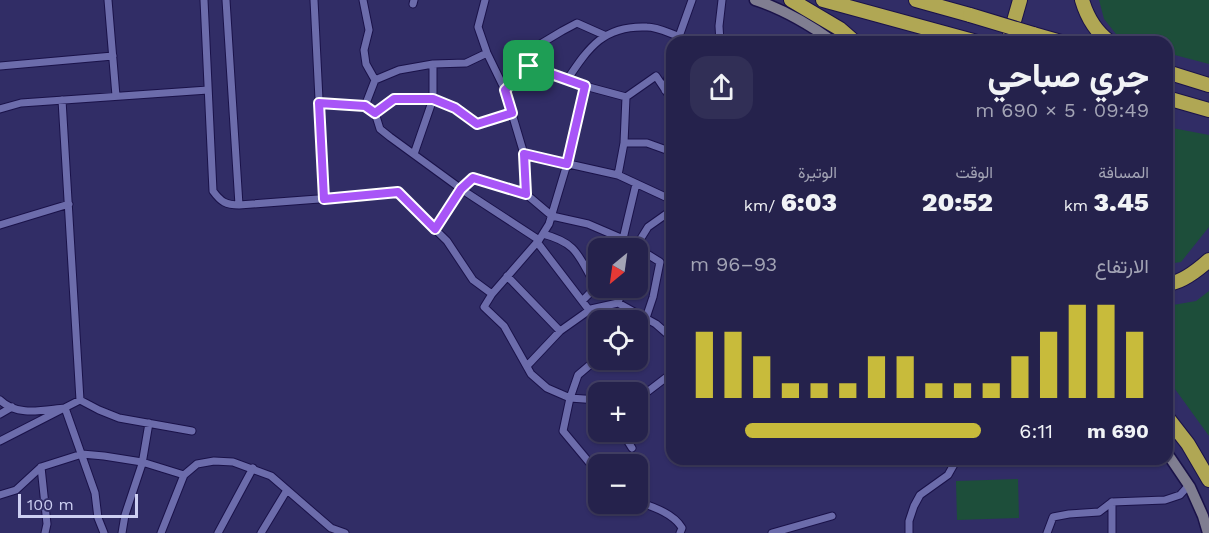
<!DOCTYPE html>
<html lang="ar">
<meta charset="utf-8">
<style>
:root{--surface:#25224c;--page:#312f56;--text:#f1f3f6;--muted:#a3a4b5;--line:#423f64;--accent:#c8bb3b}
body{margin:0;font-family:"Work Sans",Vazirmatn,sans-serif;background:var(--page);color:var(--text);direction:rtl;height:100vh;display:flex;flex-direction:column;font-size:22px;white-space:nowrap}
*{box-sizing:border-box;margin:0}
p{font-size:20px;color:var(--muted)}
.icon{flex:none;width:33px;height:33px;fill:none;stroke:currentColor;stroke-width:2;stroke-linecap:round;stroke-linejoin:round}
.map{position:relative;flex:1;overflow:hidden;direction:ltr}
.panel{position:absolute;left:666px;top:36px;width:507px;height:429px;display:flex;flex-direction:column;background:var(--surface);border-radius:18px;box-shadow:0 2px 4px #0004,0 0 0 2px var(--line);direction:rtl}
.panel>*{flex:none}
.needle{width:39px;rotate:209deg}
.fabs{position:absolute;left:588px;top:238px;display:grid;gap:12px}
.fabs a{display:grid;place-items:center;width:60px;height:60px;border-radius:12px;background:var(--surface);box-shadow:0 2px 4px #0004,0 0 0 2px var(--line);font-size:30px}
.scale{position:absolute;left:18px;bottom:15px;width:120px;box-sizing:border-box;padding-left:6px;border:3px solid #cdcff2;border-top:0;font-size:16px;line-height:21px;white-space:nowrap;color:#cdcff2;-webkit-text-stroke:4px #312d66;paint-order:stroke}
.pin{position:absolute;display:grid;place-items:center;width:51px;height:51px;color:#fff;margin:-26px;border-radius:12px;box-shadow:0 3px 9px #0006}
.round{display:grid;place-items:center;flex:none;width:63px;height:63px;border-radius:18px;background:var(--page)}
.overview{display:flex;align-items:center;justify-content:space-between;height:102px;padding:0 24px}
h1{font-size:33px;font-weight:800;line-height:45px}
.metrics{display:grid;grid-template-columns:repeat(3,1fr);gap:9px;height:102px;padding:6px 24px}
.metrics div{display:grid;align-content:center}
.metrics b{font-size:26px;font-weight:800}
.metrics small{font-size:16px;font-weight:400}
.metrics p{font-size:16px}
.chart{height:168px;padding:12px 24px}
.chart p{display:flex;justify-content:space-between}
.chart svg{width:100%;height:108px;margin-top:6px;stroke:var(--accent);stroke-width:6}
ul{padding:0 24px;list-style:none;font-size:20px}
li{display:grid;grid-template-columns:96px 72px 1fr;align-items:center;height:45px}
li i{height:15px;border-radius:8px;background:var(--accent)}
.map>svg:first-child{display:block}
</style>
<div class="map">
<svg width="1209" height="533" viewBox="0 0 1209 533">
<rect width="100%" height="100%" fill="#312d66"/>
<!-- green -->
<path fill="#1d4e3a" d="M1099 0H1209V64L1167 53V42H1130L1116 34 1104 19Z
M1167 127 1209 135V227L1181 262 1167 264Z
M1209 291V436L1167 378V306L1196 301Z
M1018 479 1019 518 957 520 956 481Z"/>
<g fill="none" stroke-linecap="round" stroke-linejoin="round">
<defs>
<path id="street" d="M108 0 116 96
M204 0 213 191C221 202 226 205 239 205L398 193 447 241 473 280 492 294
M226 0 239 205
M314 0 324 199
M363 0 369 30 364 50 366 64 375 80
M485 0 478 27 487 53 505 90 524 154 526 194
M413 4 414 0
M677 42 692 0
M720 42 719 26 722 0
M0 66 113 56
M529 66 527 52 562 31 577 23 604 35
M567 80C589 47 604 25 647 27 657 27 669 33 678 36
M585 86 567 164 549 224 539 240 492 294 484 307 504 326 531 374 547 388 570 398 598 400
M505 90 529 66 585 86 626 97 624 143 618 175
M665 90 672 62
M626 97 656 76 672 100
M62 100 80 400
M319 103 365 106 375 113 380 129 390 137 464 191 539 240
M365 106 375 80 399 70 433 64 466 63 487 53
M0 109 21 103 208 90
M375 113 394 99H433L455 108 477 124 512 113
M624 143H647L672 152
M414 154 433 99V64
M524 154 618 175 672 200
M0 225 69 204
M435 229 461 189 473 178 526 194 552 216 588 224 623 239 660 262 653 297 646 318 638 325
M543 234C577 243 578 255 594 283 594 291 588 295 582 301
M623 239 636 184
M537 242 589 310
M635 248 648 227 672 210
M507 276 560 331
M618 303 623 288
M598 358 578 375 570 398 563 431 598 473
M527 366 560 331 591 309 618 303 656 324 672 338
M638 399 672 373
M0 400C17 417 43 410 65 408L95 493 98 518 104 533
M0 414 12 407
M622 432 632 448
M0 441 80 400 99 410 119 418 192 431
M41 467 47 524 45 533
M0 495 16 490 41 467 82 454 104 456 142 462 184 475
M638 502C652 506 674 514 682 528L680 533
M122 533 125 515 142 464 149 423
M161 533 184 475 197 464 214 461 233 462 271 476 331 528 345 533
M218 533 253 468
M261 533 287 490
M772 533 832 516
M909 533V521L914 506 920 495 948 475 957 459
M1047 533 1053 517 1069 514 1099 512 1112 502
M1112 533V502L1165 500 1180 495 1189 485"/>
<path id="secondary" d="M755 0C783 9 810 25 834 42
M1167 453 1190 487 1203 516 1208 533"/>
<path id="highway" d="M791 0 840 29 855 42
M823 0 977 42
M916 0 970 15
M1082 0C1087 17 1096 32 1110 42
M1033 34 1061 42
M1008 42 1020 0
M1167 72 1209 85
M1167 98 1209 110
M1167 284C1181 283 1199 269 1209 260
M1167 417 1188 444 1209 480"/>
</defs>
<!-- street casing -->
<use href="#street" stroke="#1a1249" stroke-width="9"/>
<!-- secondary casing -->
<use href="#secondary" stroke="#1a1249" stroke-width="13"/>
<!-- highway casing -->
<use href="#highway" stroke="#1a1249" stroke-width="16"/>
<!-- street -->
<use href="#street" stroke="#6c6cab" stroke-width="7"/>
<!-- secondary -->
<use href="#secondary" stroke="#807e91" stroke-width="10"/>
<!-- highway -->
<use href="#highway" stroke="#b0a754" stroke-width="14"/>
<defs>
<path id="highway-bridge" d="M970 15 1033 34"/>
</defs>
<!-- highway-bridge casing -->
<use href="#highway-bridge" stroke="#1a1249" stroke-width="16" stroke-linecap="butt"/>
<!-- highway-bridge -->
<use href="#highway-bridge" stroke="#b0a754" stroke-width="14"/>
</g>
<g fill="none" stroke-linecap="round" stroke-linejoin="round">
<defs>
<path id="route" d="M529 66 585 86 567 164 524 154 526 194 473 178 461 189 435 229 398 192 324 199 319 103 365 106 375 113 394 99H433L455 108 477 124 512 113 505 90Z"/>
</defs>
<!-- route casing -->
<use href="#route" stroke="#fff" stroke-width="12"/>
<!-- route -->
<use href="#route" stroke="#a855f7" stroke-width="8"/>
</g>
</svg>
<div class="fabs">
<a><svg class="needle" viewBox="-14 -14 28 28"><path d="M0-13l5 13h-10z" fill="#e53935"/><path d="M0 13l5-13h-10z" fill="#a3a4b5"/></svg></a>
<a><svg class="icon" aria-label="locate" viewBox="0 0 24 24"><circle cx="12" cy="12" r="6"/><path d="M12 2v4M12 18v4M2 12h4M18 12h4"/></svg></a>
<a>+</a>
<a>−</a>
</div>
<div class="scale">100 m</div>
<div class="pin" style="left:529px;top:66px;background:#1e9e55"><svg class="icon" aria-label="arrive" viewBox="0 0 24 24"><path d="M6 21V4h12l-3 4 3 4H6"/></svg></div>
<section class="panel">
<div class="overview"><div><h1>جري صباحي</h1><p>09:49 · 5 × 690 m</p></div><a class="round"><svg class="icon" aria-label="share" viewBox="0 0 24 24"><path d="M12 15V3M7 8l5-5 5 5M5 13v7h14v-7"/></svg></a></div>
<div class="metrics">
<div><p>المسافة</p><b>3.45<small> km</small></b></div>
<div><p>الوقت</p><b>20:52</b></div>
<div><p>الوتيرة</p><b>6:03<small> /km</small></b></div>
</div>
<div class="chart"><p><span>الارتفاع</span>93–96 m</p>
<svg viewBox="0 0 160 44" preserveAspectRatio="none"><path d="M5 44V17M15 44V17M25 44V27M35 44V38M45 44V38M55 44V38M65 44V27M75 44V27M85 44V38M95 44V38M105 44V38M115 44V27M125 44V17M135 44V6M145 44V6M155 44V17"/></svg>
</div>
<ul>
<li><b>690 m</b>6:11<i style="width:81%"></i></li>
</ul>
</section>
</div>
